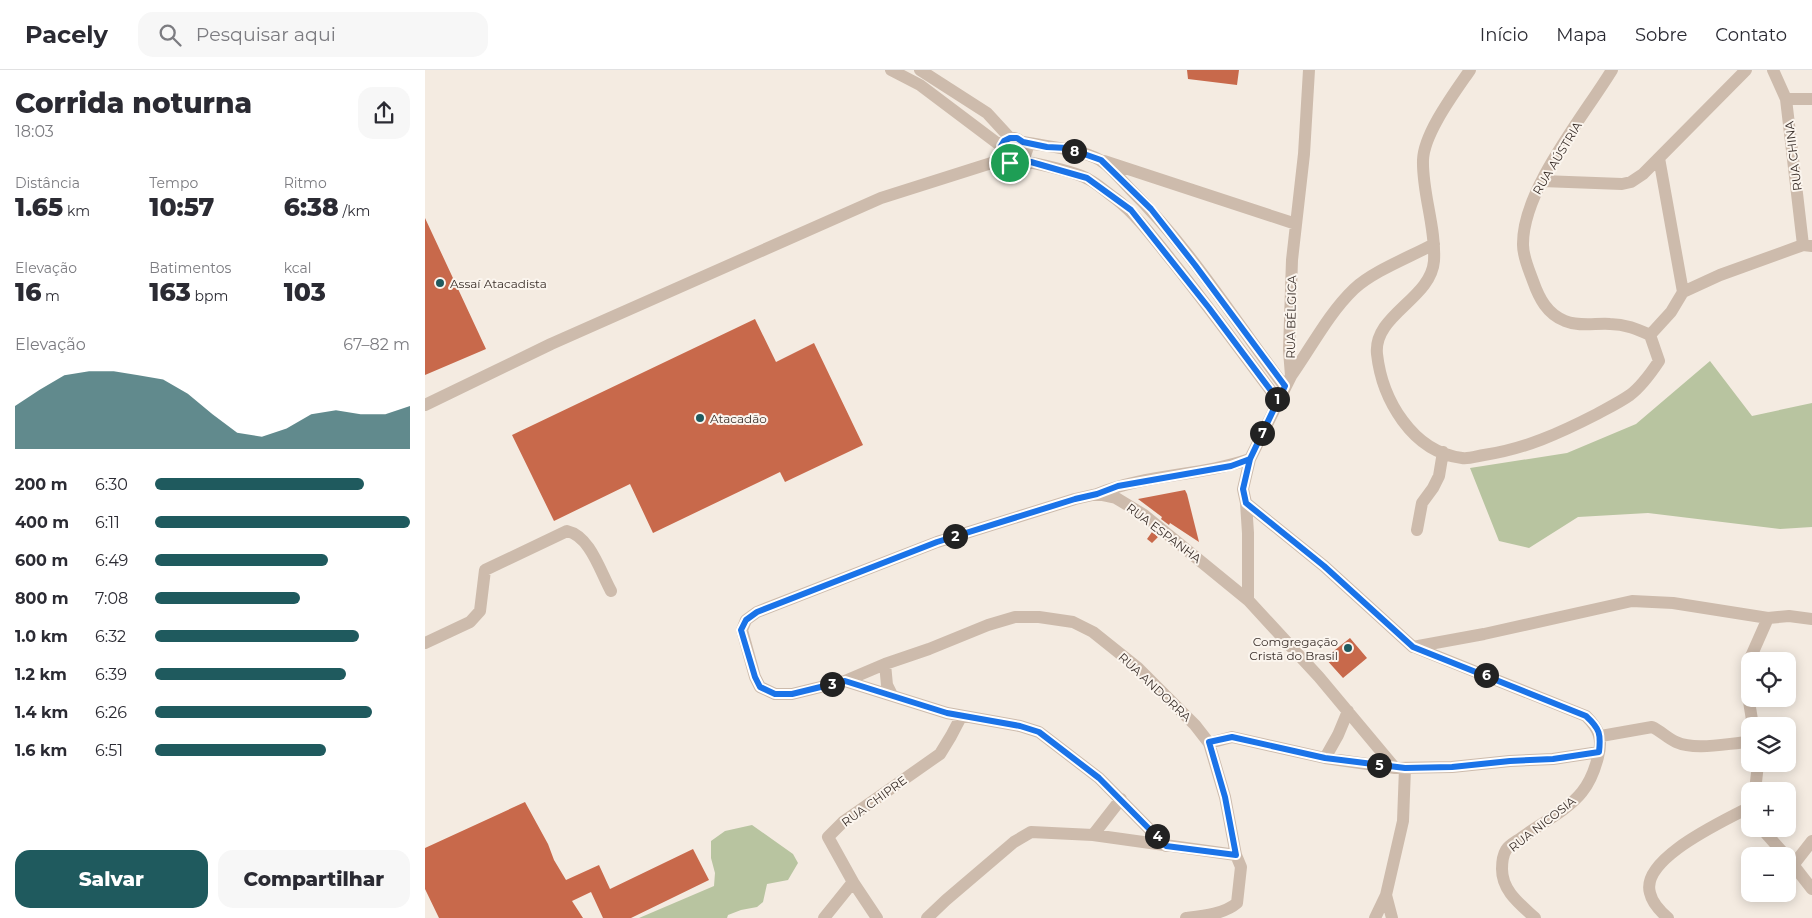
<!DOCTYPE html>
<html lang="pt">
<meta charset="utf-8">
<style>
:root{--surface:#fff;--page:#f7f7f7;--text:#2b2b33;--muted:#7c7c81;--line:#e1e1e2;--accent:#1f5a5e}
body{margin:0;font-family:Montserrat,sans-serif;background:var(--page);color:var(--text);height:100vh;display:flex;flex-direction:column;font-size:19px;white-space:nowrap}
*{box-sizing:border-box;margin:0}
p{font-size:16px;color:var(--muted)}
.icon{flex:none;width:28px;height:28px;fill:none;stroke:currentColor;stroke-width:2;stroke-linecap:round;stroke-linejoin:round}
.map{position:relative;flex:1;overflow:hidden}
.drawer{display:flex;flex-direction:column;background:var(--surface);width:425px}
.drawer>*{flex:none}
.tools{position:absolute;left:1316px;top:582px;display:grid;gap:10px}
.tools a{display:grid;place-items:center;width:55px;height:55px;border-radius:10px;background:var(--surface);box-shadow:0 2px 12px #0003;font-size:25px}
.pin{position:absolute;display:grid;place-items:center;width:42px;height:42px;color:#fff;margin:-21px;border:2px solid #fff;border-radius:50%;box-shadow:0 1px 5px #0007}
.km{position:absolute;width:25px;height:25px;margin:-12px;border-radius:50%;background:#222;color:#fff;font-size:14px;line-height:25px;text-align:center}
.round{display:grid;place-items:center;flex:none;width:52px;height:52px;border-radius:15px;background:var(--page)}
.overview{display:flex;align-items:center;justify-content:space-between;height:85px;padding:0 15px}
h1{font-size:28px;font-weight:800;line-height:38px}
.metrics{display:grid;grid-template-columns:repeat(3,1fr);gap:8px;height:85px;padding:5px 15px}
.metrics div{display:grid;align-content:center}
.metrics b{font-size:25px;font-weight:800}
.metrics small{font-size:14px;font-weight:400}
.metrics p{font-size:14px}
.chart{height:140px;padding:10px 15px}
.chart p{display:flex;justify-content:space-between}
.chart svg{width:100%;height:90px;margin-top:5px;fill:var(--accent);opacity:.7}
.action{display:flex;gap:10px;margin-top:auto;padding:10px 15px}
.action a{flex:1;height:58px;border-radius:15px;background:var(--accent);color:#fff;font-size:20px;font-weight:800;line-height:58px;text-align:center}
.action a+a{background:var(--page);color:var(--text)}
ul{padding:0 15px;list-style:none;font-size:16px}
li{display:grid;grid-template-columns:80px 60px 1fr;align-items:center;height:38px}
li i{height:12px;border-radius:6px;background:var(--accent)}
header{display:flex;align-items:center;gap:30px;box-sizing:border-box;height:70px;padding:0 25px;background:var(--surface);border-bottom:1px solid var(--line)}
header strong{font-size:24px}
nav{display:flex;gap:28px;margin-inline-start:auto;font-size:18px}
.search{width:350px;height:45px;background:var(--page);display:flex;align-items:center;gap:12px;box-sizing:border-box;padding:0 18px;border-radius:15px;color:var(--muted);font-size:19px}
main{display:flex;flex:1;min-height:0}
.map>svg:first-child{display:block}
</style>
<header>
<strong>Pacely</strong>
<div class="search"><svg class="icon" aria-label="search" viewBox="0 0 24 24"><circle cx="10" cy="10" r="6"/><path d="M15 15l6 6"/></svg>Pesquisar aqui</div>
<nav><a>Início</a><a>Mapa</a><a>Sobre</a><a>Contato</a></nav>
</header>
<main>
<section class="drawer">
<div class="overview"><div><h1>Corrida noturna</h1><p>18:03</p></div><a class="round"><svg class="icon" aria-label="share" viewBox="0 0 24 24"><path d="M12 15V3M7 8l5-5 5 5M5 13v7h14v-7"/></svg></a></div>
<div class="metrics">
<div><p>Distância</p><b>1.65<small> km</small></b></div>
<div><p>Tempo</p><b>10:57</b></div>
<div><p>Ritmo</p><b>6:38<small> /km</small></b></div>
</div>
<div class="metrics">
<div><p>Elevação</p><b>16<small> m</small></b></div>
<div><p>Batimentos</p><b>163<small> bpm</small></b></div>
<div><p>kcal</p><b>103</b></div>
</div>
<div class="chart"><p><span>Elevação</span>67–82 m</p>
<svg viewBox="0 0 160 44" preserveAspectRatio="none"><path d="M0 44V23L10 15L20 8L30 6L40 6L50 8L60 10L70 17L80 27L90 36L100 38L110 34L120 27L130 25L140 27L150 27L160 23V44z"/></svg>
</div>
<ul>
<li><b>200 m</b>6:30<i style="width:82%"></i></li>
<li><b>400 m</b>6:11<i style="width:100%"></i></li>
<li><b>600 m</b>6:49<i style="width:68%"></i></li>
<li><b>800 m</b>7:08<i style="width:57%"></i></li>
<li><b>1.0 km</b>6:32<i style="width:80%"></i></li>
<li><b>1.2 km</b>6:39<i style="width:75%"></i></li>
<li><b>1.4 km</b>6:26<i style="width:85%"></i></li>
<li><b>1.6 km</b>6:51<i style="width:67%"></i></li>
</ul>
<div class="action"><a>Salvar</a><a>Compartilhar</a></div>
</section>
<div class="map">
<svg width="1387" height="848" viewBox="0 0 1387 848">
<rect width="100%" height="100%" fill="#f4ebe1"/>
<!-- green -->
<path fill="#b8c4a0" d="M1285 291 1327 346 1387 333V457L1355 459 1223 443 1153 447 1104 478 1074 471 1045 398 1142 383 1211 354Z
M327 755 368 784 373 793 363 810 342 814 338 832 332 837 316 840 303 845 302 848H214L289 816 290 803 286 788V771L300 761Z"/>
<!-- building -->
<path fill="#c8694b" d="M762 0H814L812 15 763 9Z
M0 148 61 279 0 305Z
M330 249 351 292 389 273 438 375 360 412 355 402 228 463 205 414 129 451 87 365Z
M760 420 762 424 774 472 745 453 744 455 736 449 737 447 713 429Z
M727 462 733 467 727 473 722 469Z
M925 568 942 588 918 608 900 588Z
M100 732 123 774 129 790 141 810 174 795 185 819 268 779 284 810 206 848H178L166 822 147 831 158 848H14L0 819V778Z"/>
<g fill="none" stroke-linecap="round" stroke-linejoin="round">
<!-- minor -->
<path stroke="#cdbbac" stroke-width="12" d="M466 0 495 15 576 76
M495 0 562 43 585 68
M1045 0C1030 22 999 63 998 90 997 123 1011 157 1009 191 1006 229 948 245 952 284 957 329 987 382 1037 388 1044 389 1052 386 1059 385 1100 379 1135 363 1172 344 1183 338 1195 332 1205 325 1217 316 1226 303 1234 291L1225 265
M1187 0C1159 46 1097 120 1098 175 1098 187 1104 200 1108 211 1114 228 1122 244 1140 251 1154 257 1171 253 1185 254 1200 254 1212 259 1225 265
M1348 0 1361 29 1378 175
M1361 29H1387
M598 72C623 77 653 78 675 90 685 96 697 111 705 119 764 177 810 251 860 317
M1234 88 1258 222
M679 91 871 154
M591 93 599 88 602 80C594 61 573 66 576 82 579 99 597 91 608 93 622 96 651 102 663 109 673 114 682 123 691 129 713 146 729 169 747 191 784 237 818 284 853 330
M1117 111 1197 114 1206 112 1218 104 1321 0
M1225 265 1246 242 1258 222 1295 205 1378 175 1387 176
M866 306C886 278 903 244 929 219 948 201 985 187 1009 174
M0 335 126 274 456 128 579 89
M672 424C721 404 776 406 825 389
M821 433 899 496 988 577 1059 564 1207 531 1248 533 1343 548 1324 591 1322 619 1328 656
M992 460 997 433 1008 418 1014 406 1018 382
M823 530V463L821 433 818 419 825 389 866 306 864 280 867 190 879 84 884 0
M1343 548 1364 546 1387 549
M0 573 45 552 55 541 60 500 142 461C165 466 175 501 186 521
M989 577 1161 646C1174 659 1178 669 1173 687 1170 699 1165 712 1157 722 1142 741 1116 753 1096 768 1092 771 1084 775 1081 780 1078 785 1077 794 1077 799 1077 821 1095 834 1110 848
M460 594 462 615 467 625
M420 611 522 643 595 656 614 662 674 708 741 776
M1176 666 1227 657C1236 661 1242 668 1251 672 1271 681 1303 673 1325 672
M900 688 913 665 923 641
M970 698 894 607 823 530 719 445 691 428 672 424 650 429 512 472 332 542 321 550 317 560 330 607 335 617 350 624H367L420 611 460 594 504 579 563 555 590 547H614L648 552 668 562 713 598 770 655 784 673 807 667 900 688 970 698 1027 697 1085 691 1128 689 1174 682
M1330 721 1333 694
M1337 759 1361 786
M668 765 696 729
M1362 787 1387 819
M1369 794 1387 771
M399 848 428 812
M452 848 428 812 403 767 418 752 515 684 526 666 536 647
M502 848 521 830 589 772 606 762 668 765 811 785
M761 848C778 846 799 844 812 833L816 797 811 785 800 727 784 673
M950 848 961 825
M967 848 961 825 978 751 980 698
M1243 848C1236 842 1227 832 1225 823 1215 789 1297 752 1321 739L1325 732"/>
</g>
<g fill="none" stroke-linecap="round" stroke-linejoin="round">
<defs>
<path id="route" d="M585 93 606 92 662 108 706 140 784 238 853 330 825 389 806 396 693 416 672 424 650 429 512 472 332 542 321 550 316 560 330 607 335 617 350 624H367L420 611 522 643 595 656 614 662 674 708 741 776 811 785 800 727 784 672 807 667 900 688 980 698 1027 697 1085 691 1128 689 1174 682C1176 664 1175 659 1161 646L988 577 899 496 821 433 818 419 825 389 860 316 770 195 726 139 676 90 642 78 622 77 598 72 592 68H585L579 71 576 76V83L579 89 585 93"/>
</defs>
<!-- route casing -->
<use href="#route" stroke="#fff" stroke-width="10"/>
<!-- route -->
<use href="#route" stroke="#1a73e8" stroke-width="6"/>
</g>
<!-- markers -->
<g fill="#1f5a5e" stroke="#fbf5ee" stroke-width="2">
<circle cx="15" cy="213" r="5"/>
<circle cx="275" cy="348" r="5"/>
<circle cx="923" cy="578" r="5"/>
</g>
<g text-anchor="middle" dominant-baseline="central" stroke-width="4" stroke-linejoin="round" paint-order="stroke">
<!-- street labels -->
<g font-size="12" fill="#3b302b" stroke="#fbf5ee">
<text transform="translate(1368 86) rotate(-97)">RUA CHINA</text>
<text transform="translate(1132 88) rotate(-59)">RUA AÚSTRIA</text>
<text transform="translate(866 247) rotate(-89)">RUA BÉLGICA</text>
<text transform="translate(739 463) rotate(37)">RUA ESPANHA</text>
<text transform="translate(730 617) rotate(43)">RUA ANDORRA</text>
<text transform="translate(449 731) rotate(-36)">RUA CHIPRE</text>
<text transform="translate(1117 754) rotate(-38)">RUA NICOSIA</text>
</g>
<!-- poi labels -->
<g font-size="12" fill="#3b302b" stroke="#fbf5ee" text-anchor="start">
<text x="25" y="213">Assaí Atacadista</text>
<text x="285" y="348">Atacadão</text>
<text x="913" y="571" text-anchor="end">Comgregação<tspan x="913" dy="14">Cristã do Brasil</tspan></text>
</g>
</g>
</svg>
<div class="tools">
<a><svg class="icon" aria-label="locate" viewBox="0 0 24 24"><circle cx="12" cy="12" r="6"/><path d="M12 2v4M12 18v4M2 12h4M18 12h4"/></svg></a>
<a><svg class="icon" aria-label="layers" viewBox="0 0 24 24"><path d="M12 4l9 5-9 5-9-5zM3 14l9 5 9-5"/></svg></a>
<a>+</a>
<a>−</a>
</div>
<div class="pin" style="left:585px;top:93px;background:#1e9e55"><svg class="icon" aria-label="arrive" viewBox="0 0 24 24"><path d="M6 21V4h12l-3 4 3 4H6"/></svg></div>
<b class="km" style="left:852px;top:329px">1</b>
<b class="km" style="left:530px;top:466px">2</b>
<b class="km" style="left:407px;top:614px">3</b>
<b class="km" style="left:732px;top:766px">4</b>
<b class="km" style="left:954px;top:695px">5</b>
<b class="km" style="left:1061px;top:605px">6</b>
<b class="km" style="left:837px;top:363px">7</b>
<b class="km" style="left:649px;top:81px">8</b>
</div>
</main>
